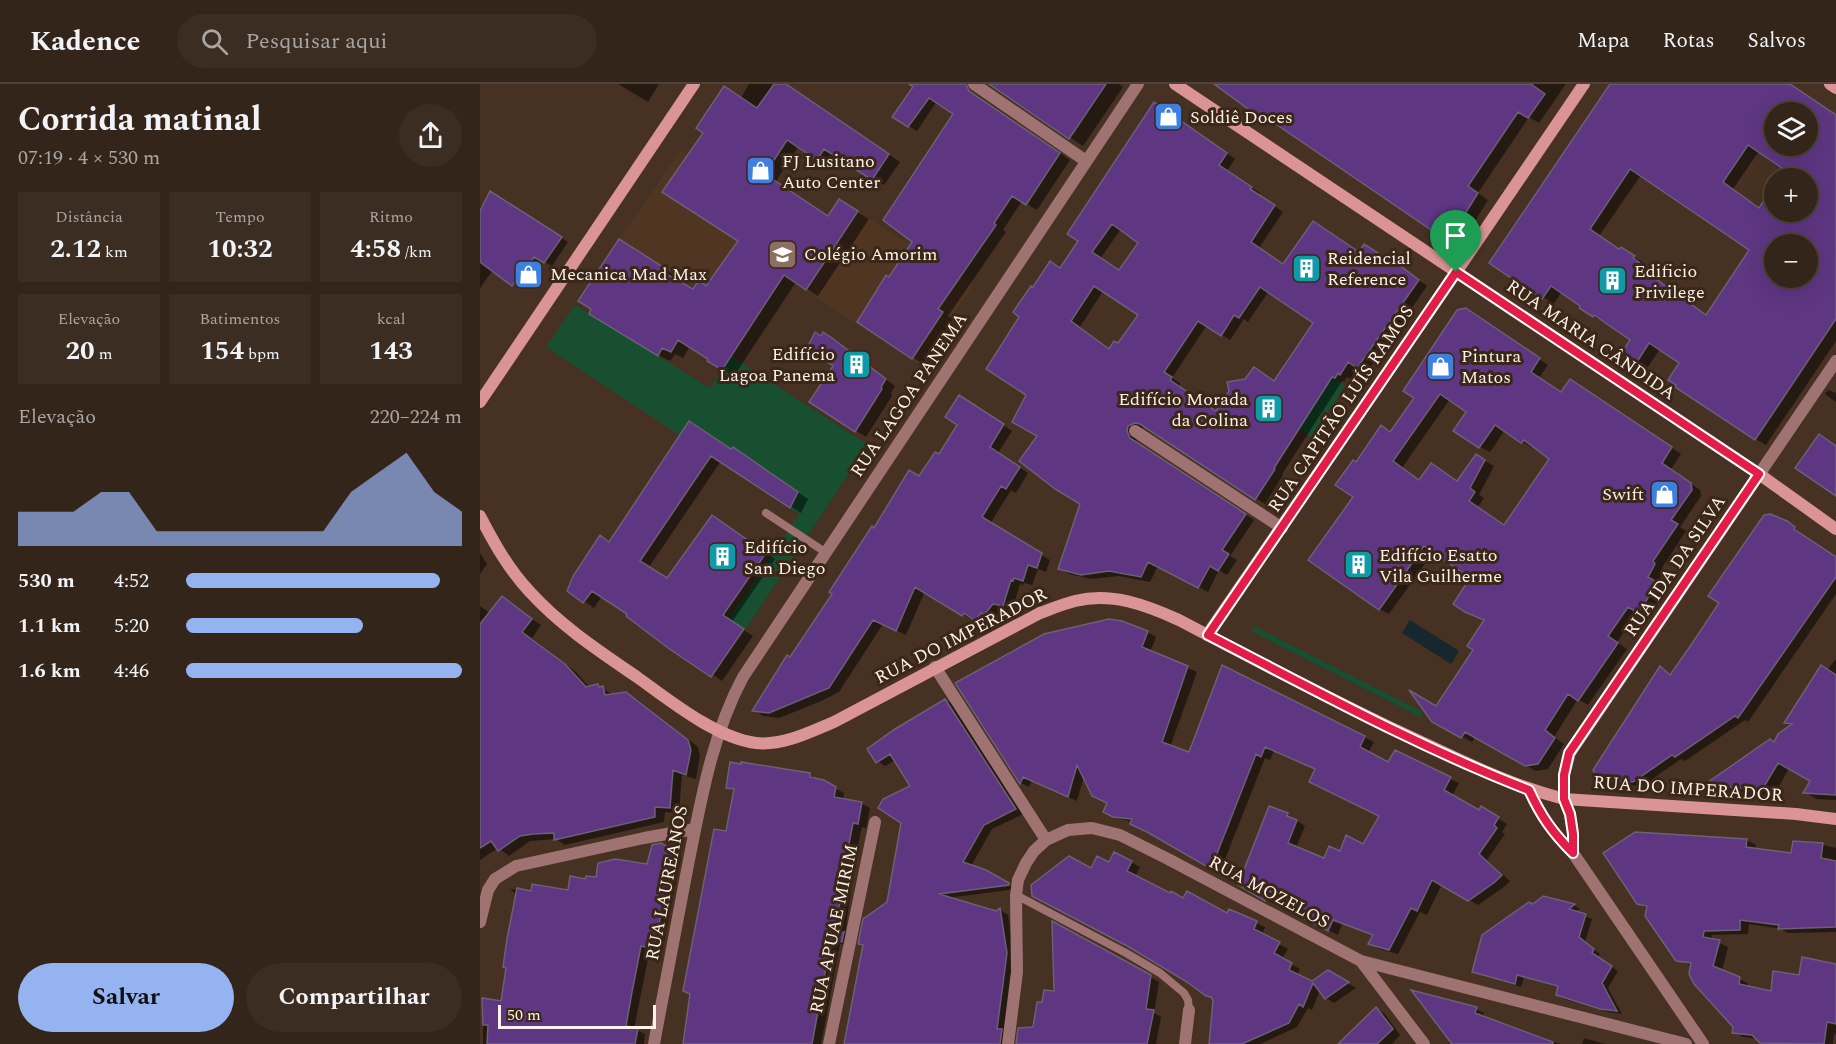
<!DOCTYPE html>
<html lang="pt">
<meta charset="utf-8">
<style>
:root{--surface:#34251a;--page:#3c2d23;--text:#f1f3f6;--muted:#a9a5a2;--line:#4e4239;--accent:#95b2f1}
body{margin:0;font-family:Spectral,serif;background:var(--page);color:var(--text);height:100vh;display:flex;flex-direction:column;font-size:22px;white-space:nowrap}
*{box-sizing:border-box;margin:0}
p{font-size:20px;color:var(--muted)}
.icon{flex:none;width:33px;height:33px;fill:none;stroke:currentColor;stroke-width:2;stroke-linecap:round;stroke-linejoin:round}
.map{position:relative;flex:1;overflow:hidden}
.details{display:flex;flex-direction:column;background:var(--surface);width:480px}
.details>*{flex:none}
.controls{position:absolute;left:1284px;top:18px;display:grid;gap:12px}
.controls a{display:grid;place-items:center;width:54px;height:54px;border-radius:50%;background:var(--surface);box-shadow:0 6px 24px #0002,0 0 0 2px var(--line);font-size:30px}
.scale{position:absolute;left:18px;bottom:15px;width:158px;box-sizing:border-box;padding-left:6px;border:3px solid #fdf2ea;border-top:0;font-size:16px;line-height:21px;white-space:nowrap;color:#fdf2ea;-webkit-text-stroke:4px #3b2718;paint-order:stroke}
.pin{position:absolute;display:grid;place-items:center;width:51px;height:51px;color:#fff;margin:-62px -26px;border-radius:50% 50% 50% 0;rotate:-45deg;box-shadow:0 0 6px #0007}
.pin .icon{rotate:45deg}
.round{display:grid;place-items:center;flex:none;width:63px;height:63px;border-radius:32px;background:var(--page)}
.head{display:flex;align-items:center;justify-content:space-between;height:102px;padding:0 18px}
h1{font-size:33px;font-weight:700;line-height:45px}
.stats{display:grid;grid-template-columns:repeat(3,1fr);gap:9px;height:102px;padding:6px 18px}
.stats div{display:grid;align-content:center;border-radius:0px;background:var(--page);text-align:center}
.stats b{font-size:26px;font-weight:700}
.stats small{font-size:16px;font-weight:400}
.stats p{font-size:16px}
.chart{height:168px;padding:12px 18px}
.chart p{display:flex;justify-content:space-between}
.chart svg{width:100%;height:108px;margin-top:6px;fill:var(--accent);opacity:.7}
.primary-button{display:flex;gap:12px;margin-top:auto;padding:12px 18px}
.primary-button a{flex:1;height:69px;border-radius:36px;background:var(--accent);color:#111;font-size:24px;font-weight:700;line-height:69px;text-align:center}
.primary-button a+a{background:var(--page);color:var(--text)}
ul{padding:0 18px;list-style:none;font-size:20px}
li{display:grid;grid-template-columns:96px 72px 1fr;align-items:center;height:45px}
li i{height:15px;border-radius:8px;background:var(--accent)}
header{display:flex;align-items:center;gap:36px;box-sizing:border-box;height:84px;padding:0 30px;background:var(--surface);border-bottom:2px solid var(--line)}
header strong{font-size:28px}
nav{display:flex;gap:33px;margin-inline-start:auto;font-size:21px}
.search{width:420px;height:54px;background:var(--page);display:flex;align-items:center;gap:15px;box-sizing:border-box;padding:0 21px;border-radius:33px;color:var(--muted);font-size:22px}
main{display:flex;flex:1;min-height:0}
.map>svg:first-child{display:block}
</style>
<header>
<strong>Kadence</strong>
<div class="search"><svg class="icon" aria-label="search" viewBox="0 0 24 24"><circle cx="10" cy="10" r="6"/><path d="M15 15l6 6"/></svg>Pesquisar aqui</div>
<nav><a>Mapa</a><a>Rotas</a><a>Salvos</a></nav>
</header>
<main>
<section class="details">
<div class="head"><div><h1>Corrida matinal</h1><p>07:19 · 4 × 530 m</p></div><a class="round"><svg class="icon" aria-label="share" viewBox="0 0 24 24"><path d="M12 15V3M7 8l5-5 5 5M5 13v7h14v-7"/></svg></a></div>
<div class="stats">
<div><p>Distância</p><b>2.12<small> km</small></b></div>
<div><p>Tempo</p><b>10:32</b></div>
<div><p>Ritmo</p><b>4:58<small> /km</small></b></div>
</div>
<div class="stats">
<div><p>Elevação</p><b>20<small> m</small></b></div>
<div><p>Batimentos</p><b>154<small> bpm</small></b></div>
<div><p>kcal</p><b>143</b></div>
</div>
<div class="chart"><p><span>Elevação</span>220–224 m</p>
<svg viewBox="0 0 160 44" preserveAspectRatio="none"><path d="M0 44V30L10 30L20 30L30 22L40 22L50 38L60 38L70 38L80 38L90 38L100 38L110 38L120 22L130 14L140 6L150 22L160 30V44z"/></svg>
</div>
<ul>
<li><b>530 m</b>4:52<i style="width:92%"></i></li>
<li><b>1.1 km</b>5:20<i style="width:64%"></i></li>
<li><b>1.6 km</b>4:46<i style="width:100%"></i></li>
</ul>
<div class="primary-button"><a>Salvar</a><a>Compartilhar</a></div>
</section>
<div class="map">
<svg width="1356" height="960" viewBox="0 0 1356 960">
<rect width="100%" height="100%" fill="#463122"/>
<!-- built -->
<path fill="#503622" d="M201 66 332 159 359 115 493 201 440 281 304 192 271 240 139 155Z"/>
<!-- green -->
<path fill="#174f30" d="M95 221 230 304 251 272 388 361 265 546 249 535 319 430 66 263Z
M852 293 866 302 831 353 819 345Z
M772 541 943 628 940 633 773 548Z"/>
<!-- water -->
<path fill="#16272d" d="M930 536 979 567 971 580 922 549Z"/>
<!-- shadow -->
<path fill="#0007" fill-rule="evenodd" d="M138 0H179L168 18Z
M269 0H306L420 78 404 101 356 71 350 82 319 62 296 97 349 133 371 124 389 135 338 212 316 198 254 292 229 277 230 274 210 262 203 274 195 270 190 277 178 271 151 164 194 191 192 195 214 207 227 203 260 156 261 14Z
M437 0H450L463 8 437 47 414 33Z
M510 0H639L643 3 603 62Z
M735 0H1086L1059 39 1049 33 998 109 1008 116 983 156 972 157 792 35 790 38 780 32Z
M1131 0H1307L1356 33V257L1286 361 1275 355 1201 279 1180 265 1168 283 1157 276 1152 255 1125 237 1124 238 1113 232 1101 224 1102 221 1082 207 1074 220 1063 213ZM1294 28H1328V62H1294ZM1279 67 1304 84 1305 88 1300 94H1328V128H1294V103L1280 125 1253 105ZM1161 91 1271 166 1227 232 1174 194 1177 191 1163 182 1164 179 1119 152ZM1294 160H1328V194H1294Z
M675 20 755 75 747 87 780 109 778 111 803 128 779 164 804 182 879 170 916 179 947 202 887 288 878 283 870 295 867 293 864 298 862 297 802 390 803 391 785 420 668 344 665 343 657 347 655 353 659 361 774 436 750 472 757 476 747 491 739 486 728 508 678 482 670 498 639 492 611 495 589 490 580 485 602 419 559 352 548 311 541 233 553 205 581 186 600 157ZM641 145 660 158 640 188 620 175ZM623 207 660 231 638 261 630 266 600 243ZM789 207 835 239 795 298 736 328 699 303 700 299 692 294 727 241 750 256 764 235 768 238Z
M511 22 590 76 557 126 542 117 523 146 526 148 468 232 473 235 443 280 379 238 434 157Z
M10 109 88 158 72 182 61 176 40 204 13 186 0 204V123L3 125Z
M996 232 1068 281 1059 294 1082 310 1100 302 1201 370 1191 385 1220 406 1221 412 1200 443 1206 447 1182 484 1184 486 1177 500 1187 505 1168 534 1158 528 1137 558 1147 565 1108 621 1098 615 1074 653 1084 660 1068 685 1056 687 995 653 992 658 964 643 956 623 995 565 1005 538 992 493 954 467 909 530 899 525 875 413 877 380 911 349ZM970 315 988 327 975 346 1000 363 1010 368 1025 346 1052 364 1053 361 1071 375 1025 443 997 424 1004 414 999 411 1014 382 996 372 978 398 940 397 922 384Z
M344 250 363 262 415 302 411 309 412 312 386 353 331 318 355 282 342 254Z
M1348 306 1356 309V318L1345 310Z
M489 318 532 347 518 369 548 389 536 409 531 406 510 440 570 476 566 488 558 485 552 501 544 499 543 501 540 500 532 526 522 525 514 535 511 533 505 541 493 534 492 536 445 507 426 551 403 540 359 608 339 618 299 634 283 632 275 626 395 446 459 372 479 341Z
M210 339 252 366 263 371 328 415 321 429 241 377 169 483 188 495 243 439 295 475 252 538 273 552 242 597 122 512 114 524 89 506 120 453 131 459Z
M1306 438 1356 474V510L1268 638 1265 636 1205 677 1201 675 1162 702 1128 700 1119 694 1180 584 1192 591Z
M0 469 7 480 0 490Z
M22 514 61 541 52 554 96 588 110 604 118 601 133 611 146 609 157 615 218 663 220 672 216 695 202 691 199 729 185 728 184 738 85 761 76 755 50 757 29 772 18 764 0 776V522L10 529Z
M667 548 676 553 670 568 717 588 690 663 710 670 743 583 894 658 888 669 909 680 915 668 979 699 972 712 1000 728 1002 724 1027 740 1022 748 1025 750 1007 776 1030 797 1024 803 998 821 962 800 947 831 940 828 918 870 899 865 890 860 894 851 862 840 858 851 830 837 824 825 798 811 794 820 760 800 790 724 808 731 825 742 816 764 845 776 883 762 900 732 837 686 794 667 790 676 785 674 740 788 652 738 634 733 628 720 622 717 604 692 597 717 552 697 549 703 541 699 477 600Z
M1356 575V716L1336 715 1325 708 1332 697 1309 684 1294 712 1236 706 1227 701 1294 659 1312 642 1306 639Z
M465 616 474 621 543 730 512 745 491 782 505 787 537 805 467 814 516 829 520 826 528 831 535 874 529 960H366L384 862 380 860 408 819 432 702 416 676 405 682 397 677Z
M330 691 364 709 363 716 381 719 390 724 386 744 382 743 375 776 365 850 372 854 370 862 360 860 341 960H205L255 707 247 703Z
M1155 749 1267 756 1276 761 1275 766 1312 771 1314 759 1343 761 1356 764V848L1308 849 1301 845 1269 840 1268 850 1232 851V856L1248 863 1242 887 1268 899V903L1292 908 1320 893 1356 883V950H1354L1353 960H1286L1279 955 1263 953 1254 948 1255 942 1212 882 1197 876 1168 825 1158 819Z
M180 761 201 773 182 869 170 865 154 945 165 950 164 960H3V916L22 919 50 822 30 805 52 808H89L107 797 168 782Z
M651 778 660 783 655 793 704 816 748 831 750 827 785 843 782 851 808 865 802 875 820 885 817 891 832 899 848 888 876 904 854 919 846 914 840 906 832 926 828 924 817 943 780 960H731L733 915 727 911 611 786 629 780Z
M1063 813 1094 821 1100 825 1095 828 1112 835 1105 858 1120 870 1117 873 1138 887 1128 904 1142 930 1128 928 1084 915 1077 911 1079 903 1044 893 1041 903 1000 891 994 888 1053 822Z
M574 840 679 898 674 929 681 933 676 960H537L554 944 563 920 576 909Z
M897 925 905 930 920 951 912 960H860Z
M996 925 1004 929 1002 933 1080 960H974Z
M1104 954 1125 960H1102Z"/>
<!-- building -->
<path fill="#5e3682" stroke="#6b6078" stroke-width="1.5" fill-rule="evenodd" d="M294 0H306L409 70 392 96 344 65 337 76 307 56 285 90 348 132 359 115 378 127 326 206 304 191 242 286 227 277 228 275 198 256 191 268 182 264 178 272 109 230 111 225 98 217 139 155 183 183 181 187 213 205 219 196 226 202 258 157 182 108 223 49 216 44 244 2 277 24Z
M429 0H486L489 7 580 69 546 121 532 112 514 139 516 141 458 225 463 228 432 275 377 238 406 191 409 193 432 158 403 136 473 30 449 14 428 43 412 33 433 3Z
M509 0H626L589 55Z
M734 0H1051L1065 10 1048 34 1038 28 988 102 998 109 972 151 960 152 781 30 779 33Z
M1130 0H1310L1356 31V235L1275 356 1195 303 1196 301 1188 296 1199 279 1169 259 1157 278 1142 268 1150 256 1114 231 1113 233 1099 224 1100 222 1071 202 1062 215 1009 179ZM1294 28H1328V62H1294ZM1268 61 1302 84 1300 87 1302 89 1299 94H1328V128H1294V101L1279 124 1243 98ZM1150 85 1269 166 1226 231 1165 187 1167 184 1153 174 1155 172 1141 163 1139 165 1110 145ZM1294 160H1328V194H1294Z
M674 18 747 69 739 81 772 103 770 105 795 121 771 158 803 180 833 137 879 168 884 160 906 174 907 172 939 196 877 284 868 278 860 291 858 289 855 294 852 293 794 384 795 385 775 416 660 340 655 339 648 342 647 347 650 354 766 430 742 466 749 470 738 487 730 482 718 504 668 478 661 493 629 487 601 491 578 485 600 420 575 405 539 377 557 352 532 338 546 311 506 285 539 233 533 228 551 202 553 203 570 177 580 184 598 157 587 150ZM632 140 658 159 639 186 612 168ZM614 202 658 231 638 259 634 257 629 265 591 237ZM780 203 833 239 794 297 774 283 765 295 747 298 749 307 736 327 690 296 692 293 684 288 718 237 741 252 754 231 759 234Z
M10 107 82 153 64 179 54 173 32 202 0 178V127Z
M986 224 1060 274 1051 288 1081 308 1090 295 1192 363 1182 379 1211 399 1212 406 1191 436 1198 440 1173 477 1175 480 1168 493 1178 499 1158 529 1148 523 1128 552 1138 559 1098 617 1088 610 1065 646 1075 654 1058 680 1045 682 985 648 981 654 952 638 929 606 956 622 993 566 987 562 1004 536 985 528 973 520 990 494 944 462 899 526 828 476 873 413 855 401 873 376 876 378 901 341 910 348 934 314 923 307 977 226ZM960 310 986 328 973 347 999 364 1015 341 1041 359 1044 356 1069 375 1024 441 989 417 995 408 990 404 1005 376 996 370 977 397 951 379 939 396 913 377Z
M335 248 341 252 343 248 352 254 406 295 401 303 402 305 375 348 329 318 353 282 327 264Z
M479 311 524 340 510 363 540 383 526 405 521 402 502 433 562 469 557 484 548 481 543 497 534 494 533 497 531 496 523 522 513 520 504 531 501 529 495 537 484 529 482 532 435 503 416 547 393 536 349 604 289 629 272 627 307 571 310 573 352 510 349 508 392 442 394 444 429 386 439 392 455 368 459 370 477 341 465 333Z
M209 337 251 365 253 363 318 408 310 424 231 372 160 477 187 494 232 431 286 469 243 531 264 545 231 593 188 564 146 532 147 530 112 507 103 519 87 507 93 492 120 451 129 458Z
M1339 350 1356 362V412L1315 384Z
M1290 430 1307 437 1315 443 1314 445 1356 473V493L1258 634 1255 632 1195 673 1192 671 1153 698 1118 696 1113 686 1180 582 1190 591 1209 564 1239 519 1228 512 1284 431Z
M22 512 52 535 42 548 85 580 106 603 118 600 119 603 123 602 125 611 146 608 208 656 211 666 206 691 193 686 190 724 175 723V733L74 756V749L53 750 40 752 18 767 11 757 0 764V540Z
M629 535 642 537 668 547 662 563 708 582 682 658 709 668 742 581 885 652 880 663 908 678 915 666 971 693 964 706 999 726 1001 722 1019 733 1014 741 1017 744 999 770 1022 791 1015 798 988 817 952 796 937 827 931 824 909 866 888 860 893 851 853 836 848 847 819 832 822 825 789 807 785 817 758 801 789 722 808 729 807 732 817 736 808 759 844 774 849 762 860 767 866 751 883 760 899 732 829 698 835 685 785 663 781 673 776 670 731 785 667 748 650 740 652 735 633 733 623 728 627 719 612 712 597 681 588 713 543 693 540 700 475 599 564 550Z
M1341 581 1356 591V711L1323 709 1330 697 1298 679 1282 706 1224 701 1290 655 1294 658 1298 650 1312 640 1304 639Z
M465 615 536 725 504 741 483 778 506 786 529 799V801L459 810 516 827 520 824 527 869 517 945H522L520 960H364L383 861 378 860 383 835 407 818 421 739 398 724 403 715 430 702 410 670 396 679 387 665 415 645Z
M250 678 261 680V678L330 689V693L344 696 356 703 354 713 382 718 378 740 373 739 367 770 355 853 364 848 362 858 351 856 332 960H203L210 910 203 907 234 745 246 747 254 705 246 704Z
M1155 748 1267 755 1266 763 1311 769 1313 757 1343 759 1341 774 1356 777V843L1298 845 1299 841 1260 836V846L1224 847 1223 853 1240 856 1233 882 1260 893 1259 900 1291 907 1293 887 1319 891 1322 873 1356 880V940L1347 938 1344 960 1280 959 1272 951 1252 949 1253 943 1214 900 1209 890 1211 879 1196 877 1165 832 1167 822 1157 820 1123 769Z
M181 759 194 767 174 865 161 862 152 908 146 942 158 944 155 960H7L8 941H3L2 914 21 917 26 884 23 883 27 855 37 804 51 807 52 800 88 806 90 792 105 795 106 792 116 793 118 779 135 775 167 780 172 761Z
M634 768 652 777 647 787 690 809 691 807 703 814 707 807 747 829 749 825 777 837 774 845 800 858 794 869 812 879 809 886 832 897 848 886 869 898 845 915 833 899 823 923 819 920 809 939 762 960H729L733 917 731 913 726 912 707 898 649 863 552 812 551 801 589 772 611 784 617 772 629 778Z
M1063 812 1095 820 1089 825 1106 830 1099 853 1114 865 1112 869 1132 882 1122 899 1137 927 1120 925 1076 911 1078 902 1037 891 1035 900 992 888 1002 851 1049 818 1053 820Z
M572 837 671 891 666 925 674 926 667 960H536L538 944 553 943 557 918H562L564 906 574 907Z
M931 906 997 923 995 929 1073 958V960H972Z
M896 923 913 945 897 960H858Z"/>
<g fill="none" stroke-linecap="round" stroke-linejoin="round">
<!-- lane -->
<path stroke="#a07373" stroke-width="8" d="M286 429 345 468
M536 811 646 869 680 889 704 909 708 916 709 926"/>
<!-- street -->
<path stroke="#a07373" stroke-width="12" d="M494 0 606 77
M655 347 802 444
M727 551 977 187
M455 583 566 756
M1049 706C1061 732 1072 748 1093 769L1223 960
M1093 769V750L1090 730 1084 715V691L1090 669 1356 277
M0 838 8 806 15 795 36 782 164 754 215 745
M881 877 944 960
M174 960C185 900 197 840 208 781 221 716 232 651 263 593L658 0
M349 960 395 738
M528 960 537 888 536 811 538 796 546 779 554 767 566 756 588 746 612 744 640 751 688 775 881 877 1206 960
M705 960 709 926"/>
<!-- secondary -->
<path stroke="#db9495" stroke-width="12" d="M695 0 1279 390 1356 445
M1350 0 1356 4
M977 187 1104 0
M0 318 214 0
M0 432C14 459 29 486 50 508 81 542 119 567 157 593 189 616 236 654 276 659 303 662 330 648 354 638L560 529C571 525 583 520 595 517 632 508 666 521 699 536 773 575 848 614 924 650 978 675 1026 700 1084 715L1316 730 1356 735"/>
</g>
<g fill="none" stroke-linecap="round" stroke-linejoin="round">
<defs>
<path id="route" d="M976 188 1279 390 1089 669 1084 691V715L1090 730 1093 750V769C1072 748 1061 732 1049 706 938 663 833 605 728 551Z"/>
</defs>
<!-- route casing -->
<use href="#route" stroke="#fff" stroke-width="12"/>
<!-- route -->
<use href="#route" stroke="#e11d48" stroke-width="8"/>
</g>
<!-- icons -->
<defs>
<symbol id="shop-square" viewBox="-11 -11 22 22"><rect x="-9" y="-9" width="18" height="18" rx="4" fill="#3f7fe0" stroke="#3b2718"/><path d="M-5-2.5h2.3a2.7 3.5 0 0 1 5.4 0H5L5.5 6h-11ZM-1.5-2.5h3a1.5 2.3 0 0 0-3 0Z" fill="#fff"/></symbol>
<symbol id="school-square" viewBox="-11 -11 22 22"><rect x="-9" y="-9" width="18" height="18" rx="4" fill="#8d6e63" stroke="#3b2718"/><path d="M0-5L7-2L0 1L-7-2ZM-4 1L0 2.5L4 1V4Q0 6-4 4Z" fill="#fff"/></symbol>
<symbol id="building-square" viewBox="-11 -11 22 22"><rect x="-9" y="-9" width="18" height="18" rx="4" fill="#0f9aa8" stroke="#3b2718"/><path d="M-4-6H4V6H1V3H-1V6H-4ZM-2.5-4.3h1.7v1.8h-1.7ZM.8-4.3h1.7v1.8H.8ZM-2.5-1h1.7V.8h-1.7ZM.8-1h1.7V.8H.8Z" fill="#fff"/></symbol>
</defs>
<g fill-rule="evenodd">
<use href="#shop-square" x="672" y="16" width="33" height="33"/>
<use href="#shop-square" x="264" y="70" width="33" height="33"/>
<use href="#school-square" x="286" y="154" width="33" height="33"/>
<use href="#building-square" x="810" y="168" width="33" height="33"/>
<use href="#shop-square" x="32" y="174" width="33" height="33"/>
<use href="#building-square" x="1116" y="180" width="33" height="33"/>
<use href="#building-square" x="360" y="264" width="33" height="33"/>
<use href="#shop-square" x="944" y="266" width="33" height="33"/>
<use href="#building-square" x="772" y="308" width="33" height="33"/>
<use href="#shop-square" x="1168" y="394" width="33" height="33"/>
<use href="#building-square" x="226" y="456" width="33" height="33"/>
<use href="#building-square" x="862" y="464" width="33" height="33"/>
</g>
<g text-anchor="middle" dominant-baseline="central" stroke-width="6" stroke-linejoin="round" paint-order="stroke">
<!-- poi labels -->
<g font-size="18" fill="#fdf2ea" stroke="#3b2718" text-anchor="start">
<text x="710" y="33">Soldiê Doces</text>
<text x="302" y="77">FJ Lusitano<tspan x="302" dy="21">Auto Center</tspan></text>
<text x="324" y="170">Colégio Amorim</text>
<text x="847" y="174">Reidencial<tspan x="847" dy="21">Reference</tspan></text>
<text x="1154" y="187">Edificio<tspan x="1154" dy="21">Privilege</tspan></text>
<text x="70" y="190">Mecanica Mad Max</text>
<text x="355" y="270" text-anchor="end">Edifício<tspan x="355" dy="21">Lagoa Panema</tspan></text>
<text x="981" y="272">Pintura<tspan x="981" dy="21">Matos</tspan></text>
<text x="768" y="315" text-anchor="end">Edifício Morada<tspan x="768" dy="21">da Colina</tspan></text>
<text x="1164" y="410" text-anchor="end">Swift</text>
<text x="264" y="463">Edifício<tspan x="264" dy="21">San Diego</tspan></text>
<text x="899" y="471">Edifício Esatto<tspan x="899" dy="21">Vila Guilherme</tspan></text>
</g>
<!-- street labels -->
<g font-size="18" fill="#fdf2ea" stroke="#3b2718">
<text transform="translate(1111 256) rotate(34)">RUA MARIA CÂNDIDA</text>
<text transform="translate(429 311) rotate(-56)">RUA LAGOA PANEMA</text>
<text transform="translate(861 325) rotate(-56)">RUA CAPITÃO LUÍS RAMOS</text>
<text transform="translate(1195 482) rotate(-56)">RUA IDA DA SILVA</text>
<text transform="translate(481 552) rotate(-27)">RUA DO IMPERADOR</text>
<text transform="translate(1208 705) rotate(4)">RUA DO IMPERADOR</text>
<text transform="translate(187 799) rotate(-79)">RUA LAUREANOS</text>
<text transform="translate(789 808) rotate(28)">RUA MOZELOS</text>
<text transform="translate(354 845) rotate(-78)">RUA APUAE MIRIM</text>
</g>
</g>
</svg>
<div class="controls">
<a><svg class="icon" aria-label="layers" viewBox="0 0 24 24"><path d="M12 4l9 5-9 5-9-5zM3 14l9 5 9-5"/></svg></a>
<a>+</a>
<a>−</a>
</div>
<div class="scale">50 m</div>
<div class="pin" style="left:976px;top:188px;background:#1e9e55"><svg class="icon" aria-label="arrive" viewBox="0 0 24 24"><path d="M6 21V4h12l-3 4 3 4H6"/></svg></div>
</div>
</main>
